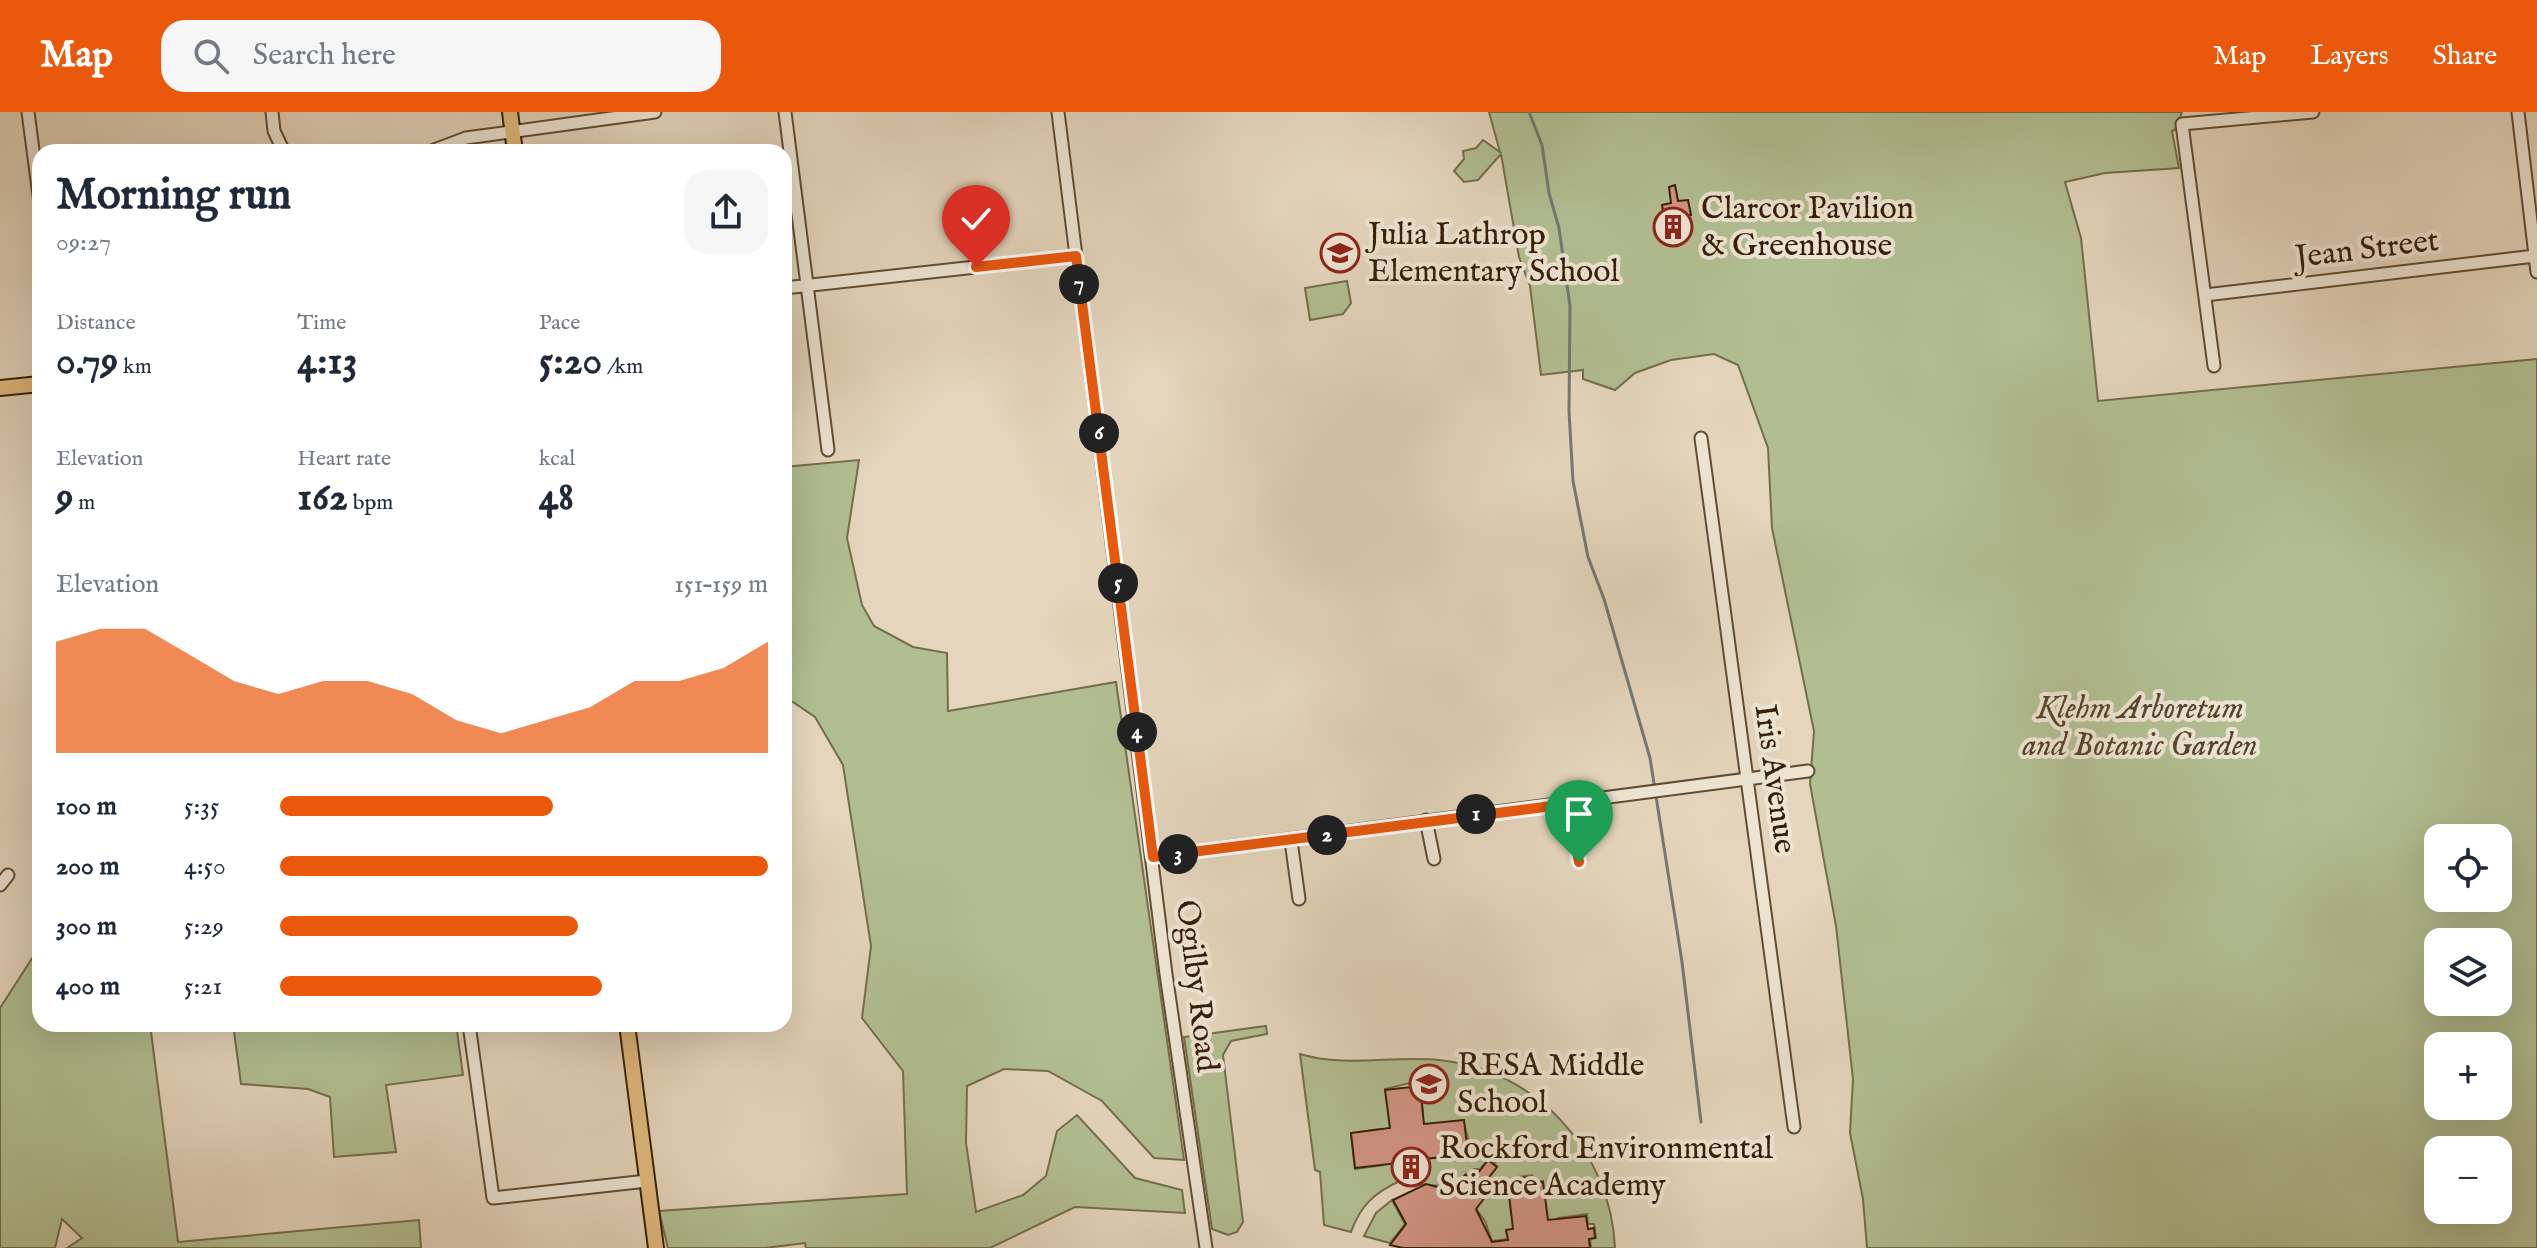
<!DOCTYPE html>
<meta charset="utf-8">
<style>
:root{--surface:#fff;--page:#f6f6f7;--text:#1f2937;--muted:#747a83;--accent:#ea580c}
body{margin:0;font-family:"IM FELL English",serif;background:var(--page);color:var(--text);height:100vh;display:flex;flex-direction:column;font-size:30px;white-space:nowrap}
*{box-sizing:border-box;margin:0}
p{font-size:26px;color:var(--muted)}
.icon{flex:none;width:44px;height:44px;fill:none;stroke:currentColor;stroke-width:2;stroke-linecap:round;stroke-linejoin:round}
.map{position:relative;flex:1;overflow:hidden}
.sheet{position:absolute;left:32px;top:32px;width:760px;height:888px;display:flex;flex-direction:column;background:var(--surface);border-radius:24px;box-shadow:0 8px 32px #0002}
.sheet>*{flex:none}
.controls{position:absolute;left:2424px;top:712px;display:grid;gap:16px}
.controls a{display:grid;place-items:center;width:88px;height:88px;border-radius:16px;background:var(--surface);box-shadow:0 8px 32px #0002;font-size:40px}
.pin{position:absolute;display:grid;place-items:center;width:68px;height:68px;color:#fff;margin:-82px -34px;border-radius:50% 50% 50% 0;rotate:-45deg;box-shadow:0 0 8px #0007}
.pin .icon{rotate:45deg}
.km{position:absolute;width:40px;height:40px;margin:-20px;border-radius:50%;background:#222;color:#fff;font-size:22px;line-height:40px;text-align:center}
.round{display:grid;place-items:center;flex:none;width:84px;height:84px;border-radius:24px;background:var(--page)}
.overview{display:flex;align-items:center;justify-content:space-between;height:136px;padding:0 24px}
h1{font-size:44px;font-weight:700;line-height:60px}
.stats{display:grid;grid-template-columns:repeat(3,1fr);gap:12px;height:136px;padding:8px 24px}
.stats div{display:grid;align-content:center}
.stats b{font-size:40px;font-weight:700}
.stats small{font-size:22px;font-weight:400}
.stats p{font-size:22px}
.chart{height:224px;padding:16px 24px}
.chart p{display:flex;justify-content:space-between}
.chart svg{width:100%;height:144px;margin-top:8px;fill:var(--accent);opacity:.7}
ul{padding:0 24px;list-style:none;font-size:26px}
li{display:grid;grid-template-columns:128px 96px 1fr;align-items:center;height:60px}
li i{height:20px;border-radius:10px;background:var(--accent)}
header{display:flex;align-items:center;gap:48px;box-sizing:border-box;height:112px;padding:0 40px;background:var(--accent);color:#fff}
header strong{font-size:38px}
nav{display:flex;gap:44px;margin-inline-start:auto;font-size:28px}
.search{width:560px;height:72px;background:var(--page);display:flex;align-items:center;gap:20px;box-sizing:border-box;padding:0 28px;border-radius:24px;color:var(--muted);font-size:30px}
.map>svg:first-child{display:block}
</style>
<header>
<strong>Map</strong>
<div class="search"><svg class="icon" aria-label="search" viewBox="0 0 24 24"><circle cx="10" cy="10" r="6"/><path d="M15 15l6 6"/></svg>Search here</div>
<nav><a>Map</a><a>Layers</a><a>Share</a></nav>
</header>
<div class="map">
<svg width="2537" height="1136" viewBox="0 0 2537 1136">
<rect width="100%" height="100%" fill="#e4d5bc"/>
<filter id="stains"><feTurbulence type="fractalNoise" baseFrequency=".0025" numOctaves="4"/><feColorMatrix values="0 0 0 0 .2 0 0 0 0 .09 0 0 0 0 .02 0 0 0 .5 -.17"/></filter>
<radialGradient id="worn" r=".72"><stop offset=".6" stop-color="#630" stop-opacity="0"/><stop offset="1" stop-color="#630" stop-opacity=".3"/></radialGradient>
<!-- green -->
<path fill="#b1be92" stroke="#746e4b" stroke-width="2" fill-rule="evenodd" d="M1489 0H2182L2175 18 2172 19 2179 56 2105 61 2065 70 2081 126 2098 289 2537 247V1136H1867L1863 1087 1850 1021 1853 967 1836 814 1810 672 1814 619 1772 416 1768 336 1738 253 1714 242 1671 248 1635 261 1615 278 1583 267V258L1541 263 1530 174 1519 145 1501 42 1478 68 1464 70 1454 59 1464 47 1463 39 1476 36 1483 28 1500 40ZM2438 726H2498V786H2438ZM2438 830H2498V890H2438ZM2438 934H2498V994H2438ZM2438 1038H2498V1098H2438Z
M1347 169 1351 191 1343 202 1310 208 1305 176Z
M859 348 847 426 862 493 874 514 913 535 947 541 948 599 1116 570 1184 1048 1154 1046 1102 989 1048 959 1004 957 967 974 966 1031 976 1100 1023 1083 1046 1064 1057 1019 1077 1003 1135 1066 1182 1078 1185 1101 1075 1095 990 1136H806L805 1131 765 1136H668L659 1099 907 1082 903 959 862 906 871 834 843 653 815 605 784 584V355Z
M40 834V912H150L178 1130 419 1108 421 1136H67L82 1126 62 1107 55 1136H0V896Z
M233 912H302L303 918 356 912H456L463 963 386 973 396 1040 334 1045 330 985 308 977 241 972Z
M1266 914 1267 922 1231 929 1223 943 1243 1110 1237 1120 1228 1123 1212 1117 1184 925Z
M1300 942C1346 956 1393 943 1439 948 1536 957 1611 1040 1615 1136H1591L1590 1127 1596 1126 1594 1112H1588L1587 1102 1558 1106V1110L1545 1112 1543 1069H1535L1532 1063 1517 1065 1518 1071 1508 1073 1511 1102 1518 1117 1507 1118 1508 1127 1492 1129 1485 1109 1474 1094 1489 1081 1486 1079 1492 1071 1488 1067 1497 1055 1493 1048H1488L1480 1057H1474L1469 1064 1466 1062 1456 1080 1441 1074 1417 1072 1415 1056 1425 1054 1424 1043 1440 1046 1467 1042 1466 1031 1469 1030 1463 1008 1436 1011 1421 1017 1423 1001 1420 973 1410 971 1385 977 1394 1020 1381 1021 1379 1017 1351 1021 1355 1057 1383 1053 1384 1049 1397 1048 1400 1069C1375 1080 1360 1094 1351 1120L1324 1113 1320 1060 1315 1058Z
M1392 1088 1405 1112 1390 1131 1364 1124 1376 1101Z"/>
<g fill="none" stroke-linecap="round" stroke-linejoin="round">
<!-- stream -->
<path stroke="#737973" stroke-width="3" d="M1529 0 1542 33 1549 81 1559 116 1570 194 1569 299 1573 369 1588 445 1604 487 1650 646 1682 850 1701 1010"/>
</g>
<!-- building -->
<path fill="#d29484" stroke="#361e04" stroke-width="2" d="M1675 73 1678 89 1688 88 1691 103 1679 105 1682 124 1668 127 1662 93 1671 91 1669 75Z
M1420 974 1424 1012 1464 1008 1468 1042 1425 1047V1055L1415 1056 1416 1068 1400 1070 1398 1051 1355 1056 1351 1021 1390 1016 1385 978Z
M1488 1048 1497 1055 1487 1068 1491 1071 1486 1078 1489 1080 1476 1097 1492 1130 1508 1128 1506 1118 1513 1117 1508 1074 1521 1072 1520 1066 1530 1065 1531 1071 1543 1070 1548 1108 1586 1104 1588 1117 1594 1116 1595 1126 1589 1127 1590 1136H1403L1390 1133 1406 1112 1393 1088 1426 1072 1453 1079 1465 1063 1469 1065 1475 1058 1478 1061Z"/>
<g fill="none" stroke-linecap="round" stroke-linejoin="round">
<defs>
<path id="minor" d="M28 0 40 91
M272 0 274 19 284 40
M785 0 828 338
M1058 0 1166 862 1206 1136
M2518 0 2537 160
M429 40 466 26 655 0
M784 176 1076 144
M2205 183 2535 144
M2214 254 2182 12 2313 0
M1701 326 1794 1015
M1568 692 1579 750
M1426 708 1434 747
M1291 729 1299 787
M1153 745 1808 659
M0 773 8 763
M469 912 493 1086 647 1069"/>
<path id="major" d="M510 0 515 40
M0 276 40 272
M627 912 656 1136"/>
</defs>
<!-- minor casing -->
<use href="#minor" stroke="#624c32" stroke-width="15"/>
<!-- major casing -->
<use href="#major" stroke="#361e04" stroke-width="18"/>
<!-- minor -->
<use href="#minor" stroke="#ede4d3" stroke-width="11"/>
<!-- major -->
<use href="#major" stroke="#e2ba7e" stroke-width="14"/>
</g>
<g fill="none" stroke-linecap="round" stroke-linejoin="round">
<defs>
<path id="route" d="M976 155 1076 144 1153 745 1568 692 1579 750"/>
</defs>
<!-- route casing -->
<use href="#route" stroke="#fff" stroke-width="16"/>
<!-- route -->
<use href="#route" stroke="#ea580c" stroke-width="10"/>
</g>
<!-- icons -->
<defs>
<symbol id="building-ring" viewBox="-11 -11 22 22"><circle r="9.5" fill="#ede4d3" stroke="#8f2418" stroke-width="1.5"/><path d="M-4-6H4V6H1V3H-1V6H-4ZM-2.5-4.3h1.7v1.8h-1.7ZM.8-4.3h1.7v1.8H.8ZM-2.5-1h1.7V.8h-1.7ZM.8-1h1.7V.8H.8Z" fill="#8f2418"/></symbol>
<symbol id="school-ring" viewBox="-11 -11 22 22"><circle r="9.5" fill="#ede4d3" stroke="#8f2418" stroke-width="1.5"/><path d="M0-5L7-2L0 1L-7-2ZM-4 1L0 2.5L4 1V4Q0 6-4 4Z" fill="#8f2418"/></symbol>
</defs>
<g fill-rule="evenodd">
<use href="#building-ring" x="1651" y="93" width="44" height="44"/>
<use href="#school-ring" x="1318" y="119" width="44" height="44"/>
<use href="#school-ring" x="1407" y="950" width="44" height="44"/>
<use href="#building-ring" x="1389" y="1033" width="44" height="44"/>
</g>
<g text-anchor="middle" dominant-baseline="central" stroke-width="8" stroke-linejoin="round" paint-order="stroke">
<!-- poi labels -->
<g font-size="32" fill="#361e04" stroke="#ede4d3" text-anchor="start">
<text x="1701" y="97">Clarcor Pavilion<tspan x="1701" dy="37">&amp; Greenhouse</tspan></text>
<text x="1368" y="123">Julia Lathrop<tspan x="1368" dy="37">Elementary School</tspan></text>
<text x="1457" y="954">RESA Middle<tspan x="1457" dy="37">School</tspan></text>
<text x="1439" y="1037">Rockford Environmental<tspan x="1439" dy="37">Science Academy</tspan></text>
</g>
<!-- street labels -->
<g font-size="32" fill="#361e04" stroke="#ede4d3">
<text transform="translate(2367 138) rotate(-7)">Jean Street</text>
<text transform="translate(1774 667) rotate(82)">Iris Avenue</text>
<text transform="translate(1196 874) rotate(83)">Ogilby Road</text>
</g>
<!-- park labels -->
<g font-size="32" font-style="italic" fill="#554628" stroke="#ede4d3">
<text x="2140" y="597">Klehm Arboretum<tspan x="2140" dy="37">and Botanic Garden</tspan></text>
</g>
</g>
<rect width="100%" height="100%" filter="url(#stains)"/>
<rect width="100%" height="100%" fill="url(#worn)"/>
</svg>
<div class="controls">
<a><svg class="icon" aria-label="locate" viewBox="0 0 24 24"><circle cx="12" cy="12" r="6"/><path d="M12 2v4M12 18v4M2 12h4M18 12h4"/></svg></a>
<a><svg class="icon" aria-label="layers" viewBox="0 0 24 24"><path d="M12 4l9 5-9 5-9-5zM3 14l9 5 9-5"/></svg></a>
<a>+</a>
<a>−</a>
</div>
<div class="pin" style="left:1579px;top:750px;background:#1e9e55"><svg class="icon" aria-label="arrive" viewBox="0 0 24 24"><path d="M6 21V4h12l-3 4 3 4H6"/></svg></div>
<div class="pin" style="left:976px;top:155px;background:#d93025"><svg class="icon" aria-label="check" viewBox="0 0 24 24"><path d="M5 12l5 5 9-10"/></svg></div>
<b class="km" style="left:1476px;top:702px">1</b>
<b class="km" style="left:1327px;top:723px">2</b>
<b class="km" style="left:1178px;top:742px">3</b>
<b class="km" style="left:1137px;top:620px">4</b>
<b class="km" style="left:1118px;top:471px">5</b>
<b class="km" style="left:1099px;top:321px">6</b>
<b class="km" style="left:1079px;top:172px">7</b>
<section class="sheet">
<div class="overview"><div><h1>Morning run</h1><p>09:27</p></div><a class="round"><svg class="icon" aria-label="share" viewBox="0 0 24 24"><path d="M12 15V3M7 8l5-5 5 5M5 13v7h14v-7"/></svg></a></div>
<div class="stats">
<div><p>Distance</p><b>0.79<small> km</small></b></div>
<div><p>Time</p><b>4:13</b></div>
<div><p>Pace</p><b>5:20<small> /km</small></b></div>
</div>
<div class="stats">
<div><p>Elevation</p><b>9<small> m</small></b></div>
<div><p>Heart rate</p><b>162<small> bpm</small></b></div>
<div><p>kcal</p><b>48</b></div>
</div>
<div class="chart"><p><span>Elevation</span>151–159 m</p>
<svg viewBox="0 0 160 44" preserveAspectRatio="none"><path d="M0 44V10L10 6L20 6L30 14L40 22L50 26L60 22L70 22L80 26L90 34L100 38L110 34L120 30L130 22L140 22L150 18L160 10V44z"/></svg>
</div>
<ul>
<li><b>100 m</b>5:35<i style="width:56%"></i></li>
<li><b>200 m</b>4:50<i style="width:100%"></i></li>
<li><b>300 m</b>5:29<i style="width:61%"></i></li>
<li><b>400 m</b>5:21<i style="width:66%"></i></li>
</ul>
</section>
</div>
